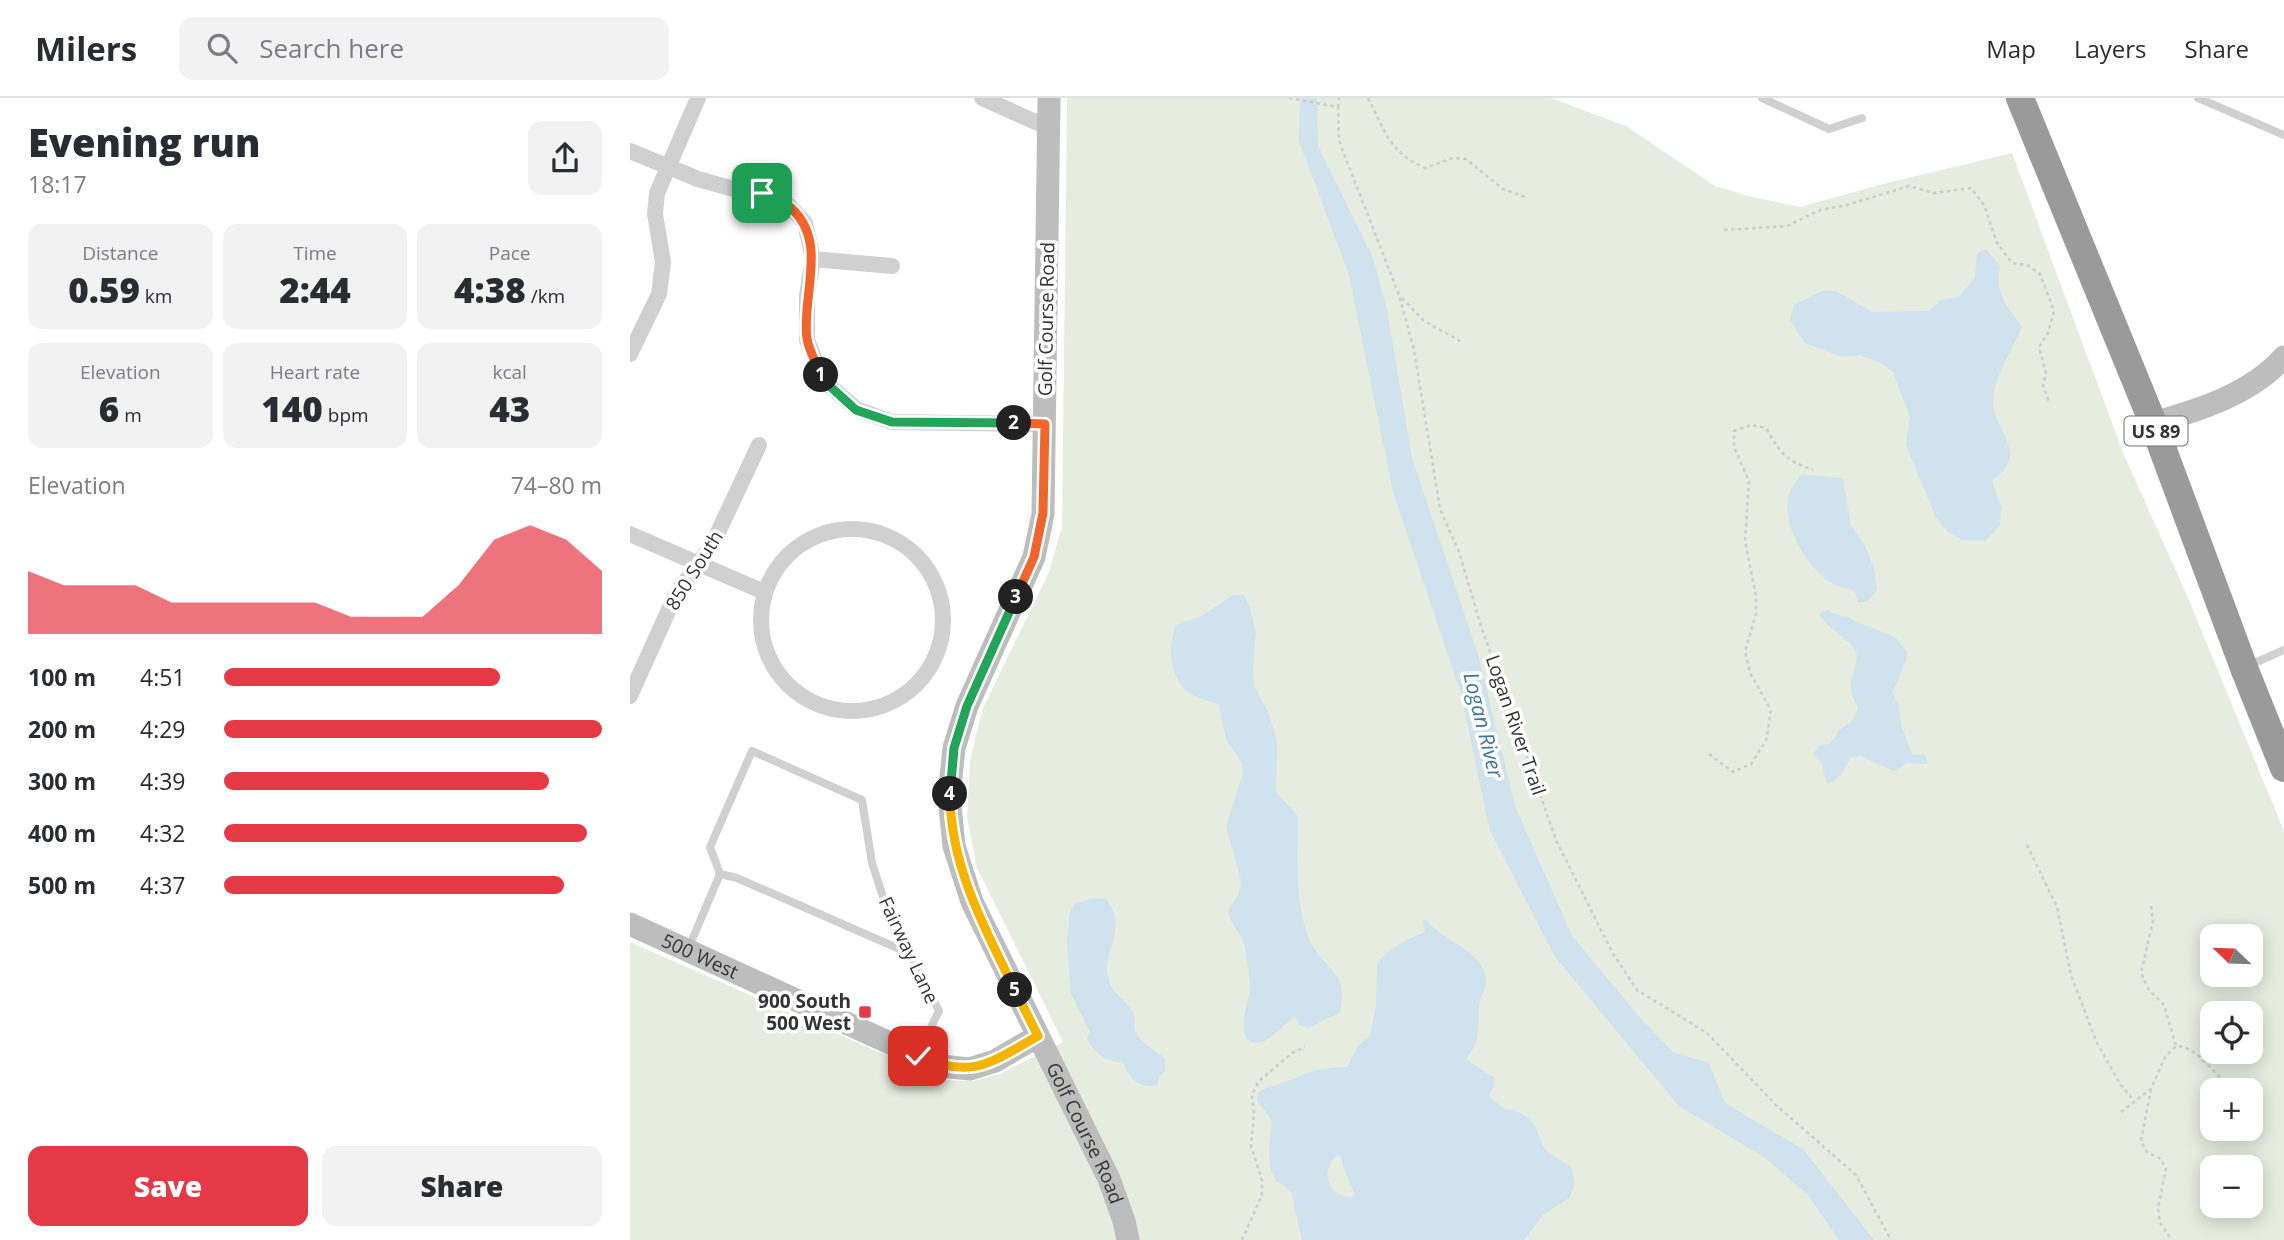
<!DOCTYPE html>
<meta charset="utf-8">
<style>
:root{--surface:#fff;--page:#f2f2f3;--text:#2b2b33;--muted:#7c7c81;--line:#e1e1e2;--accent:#e63946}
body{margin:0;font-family:"Open Sans",sans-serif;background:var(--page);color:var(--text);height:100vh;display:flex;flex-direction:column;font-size:26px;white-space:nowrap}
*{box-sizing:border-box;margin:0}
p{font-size:23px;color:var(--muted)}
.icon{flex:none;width:38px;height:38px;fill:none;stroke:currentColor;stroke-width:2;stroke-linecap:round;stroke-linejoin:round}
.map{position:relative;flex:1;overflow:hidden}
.drawer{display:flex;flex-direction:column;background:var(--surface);width:630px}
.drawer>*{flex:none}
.needle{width:46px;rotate:293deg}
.fabs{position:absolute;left:1570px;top:826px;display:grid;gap:14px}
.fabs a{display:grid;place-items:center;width:63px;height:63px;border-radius:14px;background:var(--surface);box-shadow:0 4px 18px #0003;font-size:35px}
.pin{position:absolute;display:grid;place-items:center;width:60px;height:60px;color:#fff;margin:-30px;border-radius:14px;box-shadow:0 4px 10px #0006}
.km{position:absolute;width:35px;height:35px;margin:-18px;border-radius:50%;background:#222;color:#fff;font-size:19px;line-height:35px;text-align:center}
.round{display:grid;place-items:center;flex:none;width:74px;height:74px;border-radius:14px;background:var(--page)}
.headline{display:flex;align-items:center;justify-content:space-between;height:119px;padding:0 28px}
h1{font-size:38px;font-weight:800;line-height:52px}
.figures{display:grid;grid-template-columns:repeat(3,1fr);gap:10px;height:119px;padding:7px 28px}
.figures div{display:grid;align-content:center;border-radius:14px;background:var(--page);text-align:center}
.figures b{font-size:35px;font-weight:800}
.figures small{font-size:19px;font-weight:400}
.figures p{font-size:19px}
.chart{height:196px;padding:14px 28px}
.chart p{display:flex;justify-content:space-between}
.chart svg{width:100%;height:126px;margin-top:7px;fill:var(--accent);opacity:.7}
.button{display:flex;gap:14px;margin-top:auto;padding:14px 28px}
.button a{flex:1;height:80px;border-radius:14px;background:var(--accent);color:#fff;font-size:28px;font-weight:800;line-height:80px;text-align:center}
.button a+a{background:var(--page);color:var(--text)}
ul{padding:0 28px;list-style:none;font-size:23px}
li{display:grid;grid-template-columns:112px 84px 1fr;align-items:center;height:52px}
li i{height:18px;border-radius:9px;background:var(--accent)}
header{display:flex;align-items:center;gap:42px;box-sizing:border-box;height:98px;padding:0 35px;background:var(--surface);border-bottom:2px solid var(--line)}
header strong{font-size:33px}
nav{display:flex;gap:38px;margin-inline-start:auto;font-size:24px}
.search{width:490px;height:63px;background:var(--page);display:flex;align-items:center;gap:18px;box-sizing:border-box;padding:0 24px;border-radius:14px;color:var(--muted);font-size:26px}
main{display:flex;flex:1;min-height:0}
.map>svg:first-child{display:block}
</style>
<header>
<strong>Milers</strong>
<div class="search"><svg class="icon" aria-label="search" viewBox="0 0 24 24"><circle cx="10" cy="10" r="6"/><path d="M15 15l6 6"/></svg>Search here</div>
<nav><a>Map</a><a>Layers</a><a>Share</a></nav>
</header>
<main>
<section class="drawer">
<div class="headline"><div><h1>Evening run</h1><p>18:17</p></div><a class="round"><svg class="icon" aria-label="share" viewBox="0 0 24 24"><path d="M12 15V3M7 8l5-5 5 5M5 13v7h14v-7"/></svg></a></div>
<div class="figures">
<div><p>Distance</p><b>0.59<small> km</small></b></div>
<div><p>Time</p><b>2:44</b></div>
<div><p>Pace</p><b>4:38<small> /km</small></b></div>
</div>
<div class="figures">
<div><p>Elevation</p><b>6<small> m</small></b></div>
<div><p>Heart rate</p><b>140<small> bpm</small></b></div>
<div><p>kcal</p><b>43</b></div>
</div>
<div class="chart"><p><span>Elevation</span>74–80 m</p>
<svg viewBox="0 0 160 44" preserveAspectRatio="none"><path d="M0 44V22L10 27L20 27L30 27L40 33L50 33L60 33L70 33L80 33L90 38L100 38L110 38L120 27L130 11L140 6L150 11L160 22V44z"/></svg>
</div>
<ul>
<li><b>100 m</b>4:51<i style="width:73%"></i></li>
<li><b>200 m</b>4:29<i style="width:100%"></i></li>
<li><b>300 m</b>4:39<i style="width:86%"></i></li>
<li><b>400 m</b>4:32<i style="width:96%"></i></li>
<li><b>500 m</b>4:37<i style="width:90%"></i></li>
</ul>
<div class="button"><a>Save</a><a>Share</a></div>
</section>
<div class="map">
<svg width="1654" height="1142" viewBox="0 0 1654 1142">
<rect width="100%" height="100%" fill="#fff"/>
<!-- green -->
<path fill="#e6ecdf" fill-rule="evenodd" d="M437 0H921L996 28 1085 88 1118 98 1170 109 1253 86 1382 55 1494 357 1556 495 1654 733V1142H0V844L312 982 343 983 370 976 433 944 347 770 337 719 340 663 352 612 419 474 432 428ZM1582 838H1620V877H1582ZM1582 915H1620V954H1582ZM1582 992H1620V1031H1582ZM1582 1069H1620V1108H1582Z"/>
<!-- water -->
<path fill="#cfe2ee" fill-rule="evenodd" d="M670 0H687L688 48 743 160 757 212 782 360 849 560 885 708 942 838 1012 922 1043 954 1079 965 1095 1005 1174 1052 1244 1142H1209L1177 1096 1135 1060 1049 1008 925 859 860 733 831 596 763 394 719 177 669 43Z
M1356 151 1370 168C1364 195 1377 208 1392 229 1383 250 1368 272 1364 295 1356 330 1405 352 1362 383L1371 409 1370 428 1355 443 1332 442 1317 433 1306 420 1276 347 1280 319 1263 274 1249 264 1229 257 1212 259 1175 245 1160 222 1164 207 1193 192 1206 193 1242 214 1299 213 1311 202 1329 199 1345 179 1347 155Z
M1172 376C1187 379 1199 377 1213 381L1221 427 1234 446 1244 470 1247 492 1237 504H1228L1225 494C1217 489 1207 489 1200 484 1175 467 1146 419 1162 389 1165 385 1169 380 1172 376Z
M603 497H614L620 510 626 534 623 571 624 588 639 616 647 644 646 694 668 718C668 758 664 802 679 841 692 872 722 874 709 915L678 930 669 927 665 918C653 926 635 952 620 943 606 935 619 903 620 891 620 884 616 848 613 842 608 831 600 826 598 813L609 795 611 782 596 728 613 675 612 666 596 641 589 607C579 602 568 601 558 594 540 581 537 546 546 527L570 519Z
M1197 512 1214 519 1216 518 1227 524 1265 539 1277 554 1276 562 1263 594 1268 606 1272 629 1282 656 1295 657 1298 666 1277 665 1264 673 1230 658 1221 659C1215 670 1210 682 1197 686L1191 663 1183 656 1190 647 1199 646 1207 637V634L1222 623 1228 611C1226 605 1221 596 1221 590 1219 578 1231 564 1225 552 1221 543 1197 530 1189 516Z
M464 800 476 801C500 834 472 848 478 879 481 896 496 901 503 914 506 921 503 929 506 936 512 946 527 953 535 961V973L529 979 528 987C509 991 500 981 493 965 475 962 466 957 457 941L460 934 441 896 437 844 440 814 446 805Z
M793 822H796C811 842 856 854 856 883 856 893 849 899 849 909 847 932 852 941 836 961L864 980V988L859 997C873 1016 883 1009 897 1019 909 1027 908 1044 917 1053 924 1060 934 1063 941 1069L945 1086 939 1100 913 1117 894 1142H672L661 1094 655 1088 646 1083 640 1069 639 1055 642 1023 627 1002V995C637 989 647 987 658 983 683 972 690 970 717 969L728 948 740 937 746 908 747 865C761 849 776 842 795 834ZM707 1057 711 1059 714 1071 724 1095 722 1099C698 1099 689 1073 707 1057Z"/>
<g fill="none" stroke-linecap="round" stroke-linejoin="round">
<!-- path -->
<path stroke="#cdcdcd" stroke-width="2.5" stroke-dasharray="3.5 3.5" stroke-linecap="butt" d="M659 0 708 9 709 43 769 197 784 252 810 411 829 454 851 528 926 742 982 854 1007 892 1077 935 1147 1008 1226 1077 1261 1142
M738 0C755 33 759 54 795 70L823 60 836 61 873 91 895 99
M708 9 709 0
M1094 132 1157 128 1190 112 1217 107 1279 88 1304 95 1341 90 1354 107 1367 145 1382 165 1397 167 1410 176 1424 213 1418 235 1409 249 1416 275 1413 288 1419 304
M772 200 794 223 830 243
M1079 656 1103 674 1121 666 1136 643 1141 612 1120 575 1115 553 1126 516V498L1115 443 1119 383 1104 349V333L1121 327 1136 330C1150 355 1155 362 1183 372
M1397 747 1427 809 1441 877 1466 943 1490 986 1504 1003
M1521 808 1523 823 1511 875 1519 892 1534 907 1546 948
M1521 991 1511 1043 1517 1054 1531 1061 1536 1071 1528 1110 1530 1125 1542 1142
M1491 1014 1521 991 1535 959 1546 948C1573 950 1582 980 1606 990
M612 1142 632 1097V1082L621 1048 624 1015 622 997 629 983 662 955 675 949"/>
<!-- lane -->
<path stroke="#d0d0d0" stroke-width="8" d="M1132 0 1199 31 1232 20
M1568 0 1654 37
M1620 567 1654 552
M90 776 107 780 281 856
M59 849 90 776 80 749 122 653 232 702 242 765 257 811 309 913 289 954"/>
<!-- street -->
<path stroke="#d0d0d0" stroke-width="16" d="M352 0 419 30
M0 53 68 81 100 90 132 95 159 108 175 125 183 161 177 197V242L193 282 226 311 262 324 415 326
M183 161 262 168
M0 256 29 196 33 164 25 116 27 95 68 0
M131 522a91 91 0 1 1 182 0a91 91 0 1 1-182 0Z
M0 436 134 494
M0 598 45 498 83 445 129 347"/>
<!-- secondary -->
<g stroke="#bdbdbd" stroke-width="23">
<path id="s1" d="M419 0 413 416 404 459 337 608 324 650 319 698 324 748 342 804 479 1081 494 1123 498 1142"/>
<path d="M1523 325C1570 312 1621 296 1654 259"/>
<path id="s2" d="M0 826 310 968 340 971 365 963 408 938"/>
</g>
<!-- highway -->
<path stroke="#9a9a9a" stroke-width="28" d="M1390 0 1523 325 1614 570 1654 670"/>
</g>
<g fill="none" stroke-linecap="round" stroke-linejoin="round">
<defs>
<path id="split-1" d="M132 95C141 100 153 103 161 110 199 144 171 198 177 241 179 253 187 266 191 277"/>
<path id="split-2" d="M191 277 193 282 226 312 262 324 384 325"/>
<path id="split-3" d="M384 325 415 326 413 415 404 459 386 499"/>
<path id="split-4" d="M320 696 324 650 337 608 386 499"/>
<path id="split-5" d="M320 696C320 767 354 829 385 892"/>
<path id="split-6" d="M288 958C342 982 360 965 408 938L385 892"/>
</defs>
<!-- split-1 casing -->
<use href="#split-1" stroke="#fff" stroke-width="14"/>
<!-- split-2 casing -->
<use href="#split-2" stroke="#fff" stroke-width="14"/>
<!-- split-3 casing -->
<use href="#split-3" stroke="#fff" stroke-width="14"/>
<!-- split-4 casing -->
<use href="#split-4" stroke="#fff" stroke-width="14"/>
<!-- split-5 casing -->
<use href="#split-5" stroke="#fff" stroke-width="14"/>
<!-- split-6 casing -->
<use href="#split-6" stroke="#fff" stroke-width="14"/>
<!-- split-1 -->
<use href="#split-1" stroke="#f0652b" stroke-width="9"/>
<!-- split-2 -->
<use href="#split-2" stroke="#22a559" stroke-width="9"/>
<!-- split-3 -->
<use href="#split-3" stroke="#f0652b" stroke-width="9"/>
<!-- split-4 -->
<use href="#split-4" stroke="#22a559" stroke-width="9"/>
<!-- split-5 -->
<use href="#split-5" stroke="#f5b400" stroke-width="9"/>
<!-- split-6 -->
<use href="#split-6" stroke="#f5b400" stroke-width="9"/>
</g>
<!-- markers -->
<rect fill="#e63946" stroke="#fff" stroke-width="2.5" x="228" y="907" width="14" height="14" rx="3.5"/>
<g text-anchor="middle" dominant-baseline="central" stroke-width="7" stroke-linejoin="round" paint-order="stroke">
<!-- shield labels -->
<rect fill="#fff" stroke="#707070" stroke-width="2" x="1494.5" y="318.5" width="63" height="29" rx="5"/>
<g font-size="18" font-weight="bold" fill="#333">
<text x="1526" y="333">US 89</text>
</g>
<!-- street labels -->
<g font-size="19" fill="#333" stroke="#fff">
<text transform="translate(416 221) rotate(-89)">Golf Course Road</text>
<text transform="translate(64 472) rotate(-58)">850 South</text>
<text transform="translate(886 627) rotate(71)">Logan River Trail</text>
<text transform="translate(279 852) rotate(65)">Fairway Lane</text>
<text stroke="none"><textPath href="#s2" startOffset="77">500 West</textPath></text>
<text stroke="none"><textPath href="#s1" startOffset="1082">Golf Course Road</textPath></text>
</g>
<!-- poi labels -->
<g font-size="19" font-weight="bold" fill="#333" stroke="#fff" text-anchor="end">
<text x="221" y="903">900 South<tspan x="221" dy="22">500 West</tspan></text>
</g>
<!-- water labels -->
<g font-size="21" font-style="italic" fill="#3f7597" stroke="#fff">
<text transform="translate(854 627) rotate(76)">Logan River</text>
</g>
</g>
</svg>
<div class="fabs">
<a><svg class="needle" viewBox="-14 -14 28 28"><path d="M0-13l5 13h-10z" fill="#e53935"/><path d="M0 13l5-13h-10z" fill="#7c7c81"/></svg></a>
<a><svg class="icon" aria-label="locate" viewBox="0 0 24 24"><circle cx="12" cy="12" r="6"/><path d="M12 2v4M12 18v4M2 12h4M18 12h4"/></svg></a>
<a>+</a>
<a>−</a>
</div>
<div class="pin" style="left:132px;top:95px;background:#1e9e55"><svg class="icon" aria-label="arrive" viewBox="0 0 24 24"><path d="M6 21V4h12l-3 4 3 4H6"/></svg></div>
<div class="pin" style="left:288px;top:958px;background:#d93025"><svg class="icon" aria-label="check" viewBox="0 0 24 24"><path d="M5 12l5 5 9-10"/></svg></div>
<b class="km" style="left:191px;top:277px">1</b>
<b class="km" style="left:384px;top:325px">2</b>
<b class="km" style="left:386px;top:499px">3</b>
<b class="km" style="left:320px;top:696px">4</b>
<b class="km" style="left:385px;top:892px">5</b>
</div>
</main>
